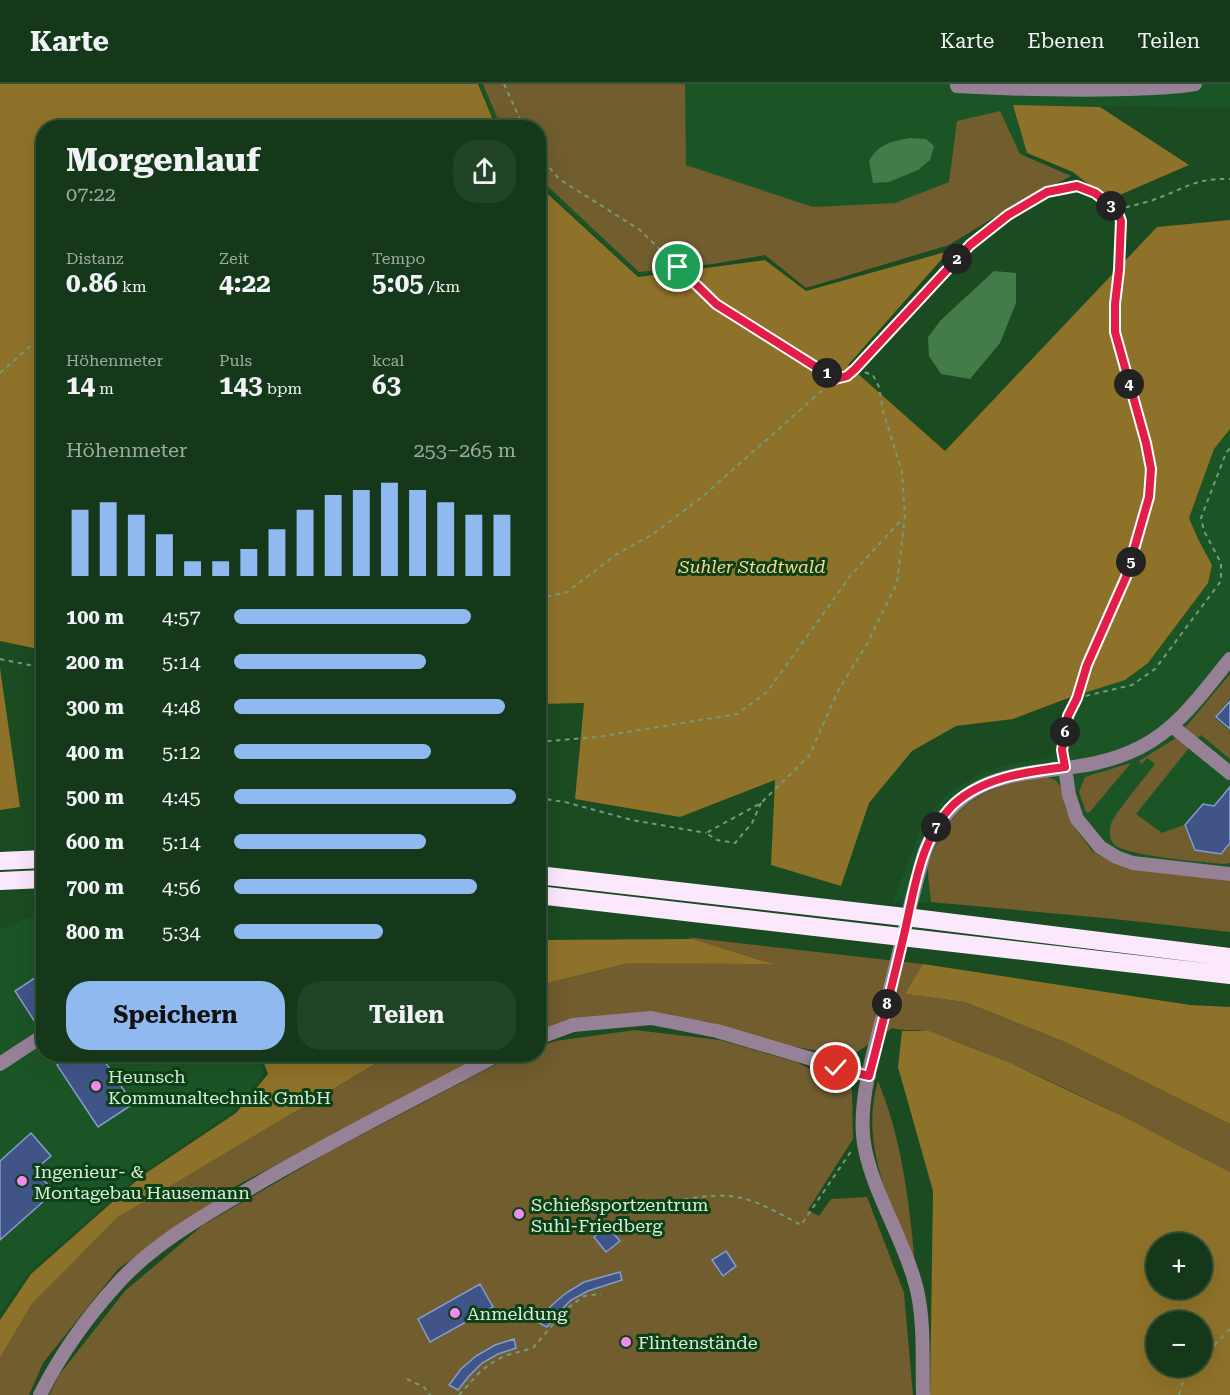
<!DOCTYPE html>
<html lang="de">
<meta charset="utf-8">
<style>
:root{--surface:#143819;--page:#214326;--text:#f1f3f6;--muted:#9daca2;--line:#335238;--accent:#90b9f0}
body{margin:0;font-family:"Roboto Serif",serif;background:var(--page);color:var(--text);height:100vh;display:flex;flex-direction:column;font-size:22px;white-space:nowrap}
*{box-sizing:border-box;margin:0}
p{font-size:20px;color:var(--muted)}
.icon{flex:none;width:33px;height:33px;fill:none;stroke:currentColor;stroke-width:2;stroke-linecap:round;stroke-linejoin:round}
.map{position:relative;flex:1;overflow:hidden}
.panel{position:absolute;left:36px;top:36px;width:510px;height:942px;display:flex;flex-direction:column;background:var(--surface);border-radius:24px;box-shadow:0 6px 24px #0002,0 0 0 2px var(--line)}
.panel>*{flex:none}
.controls{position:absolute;left:1146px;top:1149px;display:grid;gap:12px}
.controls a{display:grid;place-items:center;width:66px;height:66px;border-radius:50%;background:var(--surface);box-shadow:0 6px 24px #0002,0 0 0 2px var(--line);font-size:30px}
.pin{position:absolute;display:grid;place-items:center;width:51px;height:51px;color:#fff;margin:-26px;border:3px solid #fff;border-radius:50%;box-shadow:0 2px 6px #0007}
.km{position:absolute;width:30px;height:30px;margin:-15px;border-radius:50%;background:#222;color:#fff;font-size:16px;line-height:30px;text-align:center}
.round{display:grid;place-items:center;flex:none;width:63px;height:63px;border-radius:24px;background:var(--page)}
.headline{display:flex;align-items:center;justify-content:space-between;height:102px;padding:0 30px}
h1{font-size:33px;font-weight:700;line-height:45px}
.stats{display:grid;grid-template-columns:repeat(3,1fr);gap:9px;height:102px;padding:6px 30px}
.stats div{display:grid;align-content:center}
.stats b{font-size:26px;font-weight:700}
.stats small{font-size:16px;font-weight:400}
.stats p{font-size:16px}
.chart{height:168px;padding:12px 30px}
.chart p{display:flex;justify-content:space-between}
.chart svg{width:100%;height:108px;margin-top:6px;stroke:var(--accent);stroke-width:6}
.action{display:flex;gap:12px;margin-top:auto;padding:12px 30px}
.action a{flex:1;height:69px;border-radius:24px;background:var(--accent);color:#111;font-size:24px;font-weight:700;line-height:69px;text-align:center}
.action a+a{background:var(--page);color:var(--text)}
ul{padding:0 30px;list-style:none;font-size:20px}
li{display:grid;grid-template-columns:96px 72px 1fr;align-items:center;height:45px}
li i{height:15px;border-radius:8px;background:var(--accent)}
header{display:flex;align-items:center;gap:36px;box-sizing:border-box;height:84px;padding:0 30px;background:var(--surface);border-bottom:2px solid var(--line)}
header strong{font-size:28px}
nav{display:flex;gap:33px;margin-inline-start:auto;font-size:21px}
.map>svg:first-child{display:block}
</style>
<header>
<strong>Karte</strong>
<nav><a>Karte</a><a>Ebenen</a><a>Teilen</a></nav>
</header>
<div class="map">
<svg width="1230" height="1311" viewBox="0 0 1230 1311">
<rect width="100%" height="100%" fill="#1a4b21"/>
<!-- built -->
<path fill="#1c5525" d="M479 0H1230V24L1013 21 1027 69 979 126 638 192 539 99 538 44 497 43Z
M1230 345V830L893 818 923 738 948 709 982 688 1012 679 1052 674 1071 613 1125 596 1148 579 1208 499 1212 480 1198 455 1189 434 1214 365Z
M27 834H43L44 970 258 971 264 989 235 1026 141 1090 29 1188 0 1230V846Z"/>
<!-- green -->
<path fill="#715d2e" d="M483 0H685L686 81 813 123 895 119 949 98 957 37 1000 27 1020 70 1071 92 1003 128 949 161 806 204 765 171 713 180 639 188 539 94 538 44 501 43Z
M1230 590V614L1215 634 1230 647V675L1201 651 1196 655 1184 645Z
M1176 654 1189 664 1136 730 1162 749 1184 741 1195 766 1221 771 1230 760V779L1223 780C1203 778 1127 772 1115 761 1109 756 1109 747 1111 740 1116 727 1145 694 1155 680L1147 674 1142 680 1139 677Z
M1131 679 1089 729 1086 728 1079 708 1085 693Z
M1044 692 1055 696 1062 704 1065 723 1073 741 1092 767 1114 780 1230 797V848L1114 835 931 818C930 807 928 796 928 785 928 777 933 767 937 760 959 713 996 700 1044 692Z
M686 853 923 880 906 910 965 918 1065 958 1230 1040V1088C1133 1038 1036 985 932 949 920 944 905 948 892 944L850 973 775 959 709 938 642 929 539 948V901L629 879H771Z
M635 946 720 956 796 978 852 1005 853 1055 808 1126 819 1132 831 1115 867 1113 904 1209 913 1311H49L59 1291 125 1207 203 1141 329 1068 512 972 538 970 539 963 555 957Z
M390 971H486L236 1102 118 1185 43 1279 29 1311H0V1274L32 1220 117 1134Z
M878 997C902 1055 909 1117 915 1179 891 1121 859 1061 878 997Z"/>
<!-- forest -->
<path fill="#8f7229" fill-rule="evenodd" d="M0 0H478L496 43 44 44 43 566 0 557Z
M1013 21 1100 23 1189 81 1108 116 1073 88 1027 69Z
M538 101 638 193 765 176 806 207 949 167 848 281 945 367 1157 143 1230 136V345L1214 365 1189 434 1198 455 1212 481 1208 499 1148 579 1125 596 1071 613 1013 635 956 642 912 667 869 719 841 802 771 781 775 696 680 733 575 715 584 619 539 620Z
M0 584 20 723 0 726Z
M693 855 774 880 629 879 539 901V856Z
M923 880 1190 921 1230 923V1040L1065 958 965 918 905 910Z
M902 947H929L1008 978 1124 1033 1230 1088V1311H930L933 1107 898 983ZM1156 1160H1202V1204H1156ZM1156 1238H1202V1282H1156Z
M261 971H390L117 1134 32 1220 0 1274V1236L31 1190 143 1091 236 1029 268 990Z"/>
<!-- water -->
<path fill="#437b49" d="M910 54 926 55 934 62 930 76 918 86 889 98 873 99 869 77C878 60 893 57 910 54Z
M994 187 1016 189V219L1000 259 970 295 941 290 929 272 928 253 941 236Z"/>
<!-- building -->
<path fill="#405487" stroke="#849cd4" stroke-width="1.5" d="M1230 617V645L1216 633Z
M1230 703V759L1221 770 1195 766 1185 741 1203 720 1214 722Z
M44 888V933L35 938 15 907Z
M73 970H100L133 1020 98 1043 57 981Z
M31 1049 51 1072 35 1086 54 1108 0 1156V1077Z
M607 1142 620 1157 606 1168 594 1153Z
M726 1167 736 1182 723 1192 712 1176Z
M620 1188 622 1196 588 1207 571 1216 558 1229 547 1243 539 1239 551 1222 566 1209 584 1198Z
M480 1200 493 1223 430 1258 418 1235Z
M514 1255 516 1264 498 1270 482 1279 469 1292 458 1306 449 1301 461 1285 476 1272 495 1261Z"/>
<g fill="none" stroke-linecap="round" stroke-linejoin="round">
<!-- path -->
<path stroke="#769b7a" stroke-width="2" stroke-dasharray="4.5 4.5" stroke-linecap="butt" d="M504 0 524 44
M538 70 559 95 640 146 716 220 835 295
M1117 126C1129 122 1141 120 1153 116 1185 105 1193 94 1230 95
M0 289 44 250
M538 515 567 508 617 470 653 450 702 413 835 295 847 292 855 285 970 161 1008 131 1047 108 1077 102 1095 109 1117 126 1121 137 1119 186 1115 220V248L1140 335 1151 385 1149 413 1126 493 1087 581 1077 614 1068 632 1063 671
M0 575 44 584
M1077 614 1132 601 1155 585 1221 497V479L1204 447 1201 434 1226 369 1230 364
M538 658 597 653 737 630 767 608 851 491 903 434
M538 714 565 718 632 736 706 749
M761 719 752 739 735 759 717 756 706 749 761 719 809 672 839 605 867 560 897 499 905 432 902 388 883 327 879 303 873 291 855 285
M649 1123C678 1117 712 1107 742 1114 762 1119 782 1131 801 1141L852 1066
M1202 1274 1230 1245
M407 1295 424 1303 430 1311
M459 1311 479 1289 490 1280 504 1272 533 1264 565 1226 584 1212 601 1210
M1179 1311 1186 1289 1193 1282"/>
<!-- minor -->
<path stroke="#968196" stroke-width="14" d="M957 2C1013 5 1070 7 1127 5 1149 4 1173 4 1195 0
M1172 642 1230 689
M1065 683 1069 711 1077 735 1100 763 1116 773 1133 779 1230 790
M538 954 573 941 651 934 717 947 869 992
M0 980 44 951
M40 1311C60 1271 87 1233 118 1199 155 1158 207 1130 254 1102 334 1055 417 1014 499 970
M923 1311C922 1275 925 1237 916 1202 904 1155 875 1113 865 1065 855 1018 878 955 889 909 901 862 911 814 925 767 970 660 1058 705 1139 664 1178 645 1204 607 1230 575"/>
<!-- highway -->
<path stroke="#fce8fc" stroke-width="18" d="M0 777 44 775
M538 791 922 835 1230 873
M0 797 44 795
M538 811 1230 891"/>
</g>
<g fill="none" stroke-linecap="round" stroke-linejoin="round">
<defs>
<path id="route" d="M678 183 716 220 835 295 847 292 855 285 970 161 1008 131 1047 108 1077 102 1095 109 1117 126 1121 137 1119 186 1115 220V248L1146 359 1151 385 1149 413 1126 493 1087 581 1077 614 1068 632 1062 666 1065 683C1026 688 984 693 954 720 919 754 914 810 903 855 892 901 881 947 869 992L836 984"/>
</defs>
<!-- route casing -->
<use href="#route" stroke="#fff" stroke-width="12"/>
<!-- route -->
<use href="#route" stroke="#e11d48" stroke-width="8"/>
</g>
<!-- markers -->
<g fill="#f28af3" stroke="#0d4017" stroke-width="2">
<circle cx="96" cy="1002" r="6"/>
<circle cx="22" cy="1097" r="6"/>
<circle cx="519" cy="1130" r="6"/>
<circle cx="455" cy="1229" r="6"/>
<circle cx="626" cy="1258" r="6"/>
</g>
<g text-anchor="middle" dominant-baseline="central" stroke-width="6" stroke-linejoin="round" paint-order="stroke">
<!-- park labels -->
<g font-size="18" font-style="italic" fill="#fad88c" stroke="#0d4017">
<text x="752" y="482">Suhler Stadtwald</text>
</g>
<!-- poi labels -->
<g font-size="18" fill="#d6f0d7" stroke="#0d4017" text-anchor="start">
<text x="108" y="992">Heunsch<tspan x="108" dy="21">Kommunaltechnik GmbH</tspan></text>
<text x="34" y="1087">Ingenieur- &amp;<tspan x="34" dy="21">Montagebau Hausemann</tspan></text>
<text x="531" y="1120">Schießsportzentrum<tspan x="531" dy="21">Suhl-Friedberg</tspan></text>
<text x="467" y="1229">Anmeldung</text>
<text x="638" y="1258">Flintenstände</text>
</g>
</g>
</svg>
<div class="controls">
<a>+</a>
<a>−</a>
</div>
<div class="pin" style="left:678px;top:183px;background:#1e9e55"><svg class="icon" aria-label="arrive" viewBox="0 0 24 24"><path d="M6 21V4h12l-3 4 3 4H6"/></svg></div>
<div class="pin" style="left:836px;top:984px;background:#d93025"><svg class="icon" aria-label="check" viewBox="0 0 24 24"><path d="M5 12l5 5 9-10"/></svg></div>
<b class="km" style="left:827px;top:289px">1</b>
<b class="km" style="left:957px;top:175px">2</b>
<b class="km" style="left:1111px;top:122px">3</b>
<b class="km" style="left:1129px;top:300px">4</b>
<b class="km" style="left:1131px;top:478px">5</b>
<b class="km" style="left:1065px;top:648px">6</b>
<b class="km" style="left:936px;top:743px">7</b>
<b class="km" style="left:887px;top:920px">8</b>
<section class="panel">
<div class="headline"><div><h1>Morgenlauf</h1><p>07:22</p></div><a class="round"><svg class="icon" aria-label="share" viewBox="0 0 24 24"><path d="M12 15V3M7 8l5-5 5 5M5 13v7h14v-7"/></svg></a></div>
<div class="stats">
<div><p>Distanz</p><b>0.86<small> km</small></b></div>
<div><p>Zeit</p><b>4:22</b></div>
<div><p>Tempo</p><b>5:05<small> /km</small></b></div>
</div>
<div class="stats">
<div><p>Höhenmeter</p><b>14<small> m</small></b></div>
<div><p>Puls</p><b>143<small> bpm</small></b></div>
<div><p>kcal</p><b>63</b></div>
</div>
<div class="chart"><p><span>Höhenmeter</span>253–265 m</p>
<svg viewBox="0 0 160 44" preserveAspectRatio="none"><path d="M5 44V17M15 44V14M25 44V19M35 44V27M45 44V38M55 44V38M65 44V33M75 44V25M85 44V17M95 44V11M105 44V9M115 44V6M125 44V9M135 44V14M145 44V19M155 44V19"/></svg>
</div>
<ul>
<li><b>100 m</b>4:57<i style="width:84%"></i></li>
<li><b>200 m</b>5:14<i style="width:68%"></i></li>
<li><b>300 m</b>4:48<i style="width:96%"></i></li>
<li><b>400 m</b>5:12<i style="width:70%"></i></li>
<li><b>500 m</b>4:45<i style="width:100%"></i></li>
<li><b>600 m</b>5:14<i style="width:68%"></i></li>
<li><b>700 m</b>4:56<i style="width:86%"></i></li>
<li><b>800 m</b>5:34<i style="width:53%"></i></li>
</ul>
<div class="action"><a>Speichern</a><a>Teilen</a></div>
</section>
</div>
